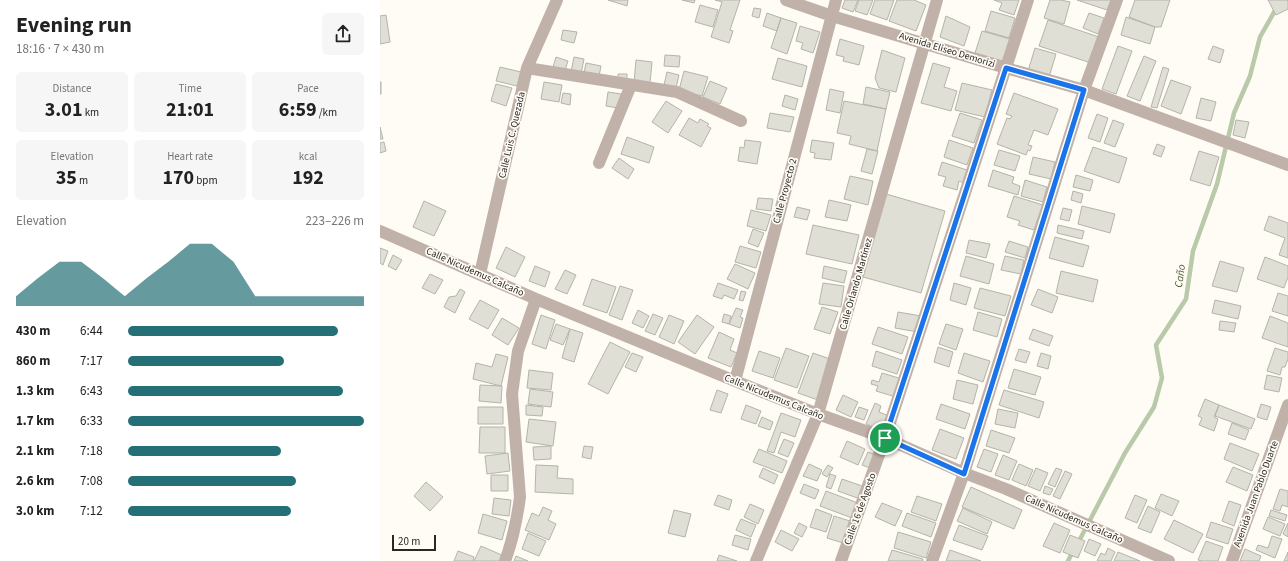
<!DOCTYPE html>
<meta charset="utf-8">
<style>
:root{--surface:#fff;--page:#f6f6f6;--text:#222;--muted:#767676;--accent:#257076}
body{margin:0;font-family:"Source Sans 3",sans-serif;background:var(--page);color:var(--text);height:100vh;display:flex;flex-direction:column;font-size:15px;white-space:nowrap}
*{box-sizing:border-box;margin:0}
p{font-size:13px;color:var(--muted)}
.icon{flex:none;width:22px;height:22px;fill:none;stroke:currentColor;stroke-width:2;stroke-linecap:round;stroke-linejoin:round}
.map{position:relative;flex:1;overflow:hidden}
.side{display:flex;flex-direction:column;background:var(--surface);width:380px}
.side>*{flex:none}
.scale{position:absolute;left:12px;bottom:10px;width:44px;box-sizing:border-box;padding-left:4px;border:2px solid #2a2825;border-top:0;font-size:11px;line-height:14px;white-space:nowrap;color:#2a2825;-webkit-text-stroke:3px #fffbf5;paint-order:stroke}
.pin{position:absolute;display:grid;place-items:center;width:34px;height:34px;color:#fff;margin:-17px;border:2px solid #fff;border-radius:50%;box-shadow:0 1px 4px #0007}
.round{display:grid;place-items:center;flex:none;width:42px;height:42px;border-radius:6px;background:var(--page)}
.summary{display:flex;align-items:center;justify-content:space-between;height:68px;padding:0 16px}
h1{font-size:22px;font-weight:700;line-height:30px}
.figures{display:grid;grid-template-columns:repeat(3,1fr);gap:6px;height:68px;padding:4px 16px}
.figures div{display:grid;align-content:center;border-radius:6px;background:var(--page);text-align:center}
.figures b{font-size:20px;font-weight:700}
.figures small{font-size:11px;font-weight:400}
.figures p{font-size:11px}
.chart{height:112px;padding:8px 16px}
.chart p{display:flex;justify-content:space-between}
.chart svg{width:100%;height:72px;margin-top:4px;fill:var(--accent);opacity:.7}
ul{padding:0 16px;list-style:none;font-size:13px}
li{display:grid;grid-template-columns:64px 48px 1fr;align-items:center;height:30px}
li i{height:10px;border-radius:5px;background:var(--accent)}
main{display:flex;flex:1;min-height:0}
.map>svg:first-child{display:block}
</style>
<main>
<section class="side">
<div class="summary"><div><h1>Evening run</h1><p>18:16 · 7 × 430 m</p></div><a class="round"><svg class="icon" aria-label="share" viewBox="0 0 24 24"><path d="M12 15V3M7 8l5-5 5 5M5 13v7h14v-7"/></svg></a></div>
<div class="figures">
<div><p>Distance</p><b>3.01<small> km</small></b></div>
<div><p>Time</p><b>21:01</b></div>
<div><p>Pace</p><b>6:59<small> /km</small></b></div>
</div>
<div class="figures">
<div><p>Elevation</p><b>35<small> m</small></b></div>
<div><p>Heart rate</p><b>170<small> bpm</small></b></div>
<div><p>kcal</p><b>192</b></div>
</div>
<div class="chart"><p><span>Elevation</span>223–226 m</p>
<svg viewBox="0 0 160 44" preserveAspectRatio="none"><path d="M0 44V38L10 27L20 17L30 17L40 27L50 38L60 27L70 17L80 6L90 6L100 17L110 38L120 38L130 38L140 38L150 38L160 38V44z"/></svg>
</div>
<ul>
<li><b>430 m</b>6:44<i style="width:89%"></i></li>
<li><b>860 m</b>7:17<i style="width:66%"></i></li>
<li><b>1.3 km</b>6:43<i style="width:91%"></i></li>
<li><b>1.7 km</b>6:33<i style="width:100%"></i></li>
<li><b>2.1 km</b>7:18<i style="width:65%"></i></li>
<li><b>2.6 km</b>7:08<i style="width:71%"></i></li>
<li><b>3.0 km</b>7:12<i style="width:69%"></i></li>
</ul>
</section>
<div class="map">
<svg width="908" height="561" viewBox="0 0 908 561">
<rect width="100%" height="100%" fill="#fffbf5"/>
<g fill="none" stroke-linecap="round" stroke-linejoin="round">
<!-- stream -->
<path stroke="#b9caaa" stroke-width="4.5" d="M698 543 745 453 774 407 782 378 776 345 806 299 813 251 837 184 854 113 870 76 880 37 901 0
M688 561 693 551"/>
</g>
<!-- building -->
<path fill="#dfdfd6" stroke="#b4b4ab" d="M228 0H248L247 6Z
M302 0H315L314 3Z
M335 0H360L350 30 353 31 349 43 331 37 342 2Z
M465 0H478L473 12 462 8Z
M479 0H493L487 15 475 11Z
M495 0H514L507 20 490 14Z
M517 0H534L546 5 536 31 509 21Z
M614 0H639L634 15 619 10 622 3Z
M670 0H681L690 2 684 24 664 18Z
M697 0H731L727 10Z
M755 0H790L781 27H775L749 17Z
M888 0H908V9L896 15Z
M320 5 338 10 333 27 315 22Z
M374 8 381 9 379 18 372 16Z
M611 11 635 18 629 38 605 31Z
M387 13 401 18 397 31 383 26Z
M709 13 724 18 718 34 703 28Z
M6 15 10 42 0 44V16Z
M566 16 590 27 584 46 560 37Z
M746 17 775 27 770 44 741 35Z
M401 18 417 23 407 54 391 48Z
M668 20 722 38 714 64 659 46Z
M420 26 440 32 433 53 421 49 423 43 416 41Z
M183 30 197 32 194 43 181 40Z
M602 31 630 39 623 61 595 53Z
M460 39 484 46 479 65 463 61 464 57 456 55Z
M738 46 752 51 736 94 722 89Z
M833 46 844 50 840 63 828 59Z
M655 48 676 54 669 77 648 71Z
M502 50 525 58 516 92 499 88 495 78Z
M285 55 300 56 299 67 284 66Z
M764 56 776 61 760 101 747 96Z
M176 57 188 61 185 70 173 67Z
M194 57 204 59 201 74 191 72Z
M398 58 427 66 422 87 392 79Z
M256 60 272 62 270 83 254 82Z
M206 63 221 66 219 76 204 73Z
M553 63 570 68 564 87 577 91 571 111 541 103Z
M120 67 141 72 137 86 116 81Z
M783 67 789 69 777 108 771 107Z
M304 71 328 77 322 96 299 90Z
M287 72 299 75 296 88 284 85Z
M238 74H247V81L238 80Z
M791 80 811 87 801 114 781 106Z
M330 81 347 88 340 104 323 97Z
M0 82H1V94H0Z
M164 82 182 85 179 102 161 99Z
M582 83 612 90 605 117 575 110Z
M116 84 132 88 126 106 111 101Z
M486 87 510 92 506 109 483 104Z
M450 89 464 92 460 113 446 110Z
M228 92 241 94 238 108 226 106Z
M183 93 191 94 190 105 181 103Z
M634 93 678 109 668 135 654 130 648 145 652 146 650 151 648 150 646 155 617 144 627 118 630 119 632 116 626 114Z
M405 95 418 99 415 110 402 106Z
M821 98 836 102 831 121 816 118Z
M286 101 302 111 288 133 272 122Z
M464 101 506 109 497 151 469 144 471 136 457 133Z
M390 113 414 117 410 132 387 128Z
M580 113 602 120 594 143 572 136Z
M717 114 728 118 720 142 708 138Z
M309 118 318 123 320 119 329 124 327 126 331 128 321 147 299 135Z
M733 120 744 124 735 147 724 143Z
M856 120 869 122 865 138 853 135Z
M0 127 3 139H0Z
M247 137 274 147 269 163 241 154Z
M365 140 381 142 377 164 358 161 360 147 364 148Z
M432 140 454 143 451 160 434 158 435 153 430 152Z
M569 140 593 148 587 165 564 157Z
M4 142 6 151 0 153V143Z
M777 144 785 147 781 157 773 154Z
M713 147 747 158 739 183 704 171Z
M487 149 498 151 492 174 481 171Z
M619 150 640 156 635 171 614 165Z
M819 151 839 157 830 186 810 180Z
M653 157 675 162 671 179 649 174Z
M239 158 254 169 248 179 232 168Z
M562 162 587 170 584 183 579 181 577 190 563 186 566 177 558 175Z
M613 170 634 177 632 183 640 186 638 195 608 186Z
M696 175 713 180 710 191 693 187Z
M470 176 493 181 488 205 464 199Z
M645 180 667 187 663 202 641 196Z
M693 191 703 194 701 203 691 200Z
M506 194 565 211 541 293 483 277Z
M634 196 663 205 654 230 638 225 640 221 627 217Z
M378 198 393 199 391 211 376 209Z
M449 200 471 205 467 221 445 217Z
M44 201 66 211 54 236 33 227Z
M702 206 735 214 730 233 698 224Z
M417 207 430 210 427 220 414 217Z
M683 208 692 210 689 221 680 219Z
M371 210 391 215 386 231 367 226Z
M889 216 908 223V258L899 255 905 238 884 230Z
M433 225 479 235 472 264 426 254Z
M678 225 704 231 702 239 677 233Z
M373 229 384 233 378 247 368 243Z
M675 237 709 246 703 267 669 258Z
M589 240 610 244 606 258 586 253Z
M629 241 648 247 645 258 625 252Z
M360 246 381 252 376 268 355 262Z
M126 247 145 257 135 277 116 268Z
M0 248 8 251 3 265 0 263Z
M13 255 22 260 16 270 8 266Z
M586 256 614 264 609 284 580 276Z
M625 256 644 260 641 274 621 270Z
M885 257 908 266V277L904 288 877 279Z
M840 261 864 268 857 292 832 286Z
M355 264 375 273 368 289 347 279Z
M155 266 170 272 165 287 149 281Z
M444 266 467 271 464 283 442 278Z
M185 270 196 275 187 294 175 289Z
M681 271 718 280 713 302 676 293Z
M50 274 63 280 55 294 42 288Z
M212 279 236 287 227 313 203 305Z
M338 283 358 290 354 299 344 295 342 299 333 296Z
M443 283 464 286 461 307 439 304Z
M574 283 591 288 586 305 570 300Z
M240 286 253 290 242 320 229 315Z
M600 288 631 296 625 316 594 308Z
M80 289 85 292 75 313 64 307 69 297 76 296Z
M658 289 678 297 672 313 651 305Z
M361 291 366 292 363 301 359 300Z
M898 293 908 296V316L892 311Z
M100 300 119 310 108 329 89 319Z
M835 300 861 306 858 319 832 313Z
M442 307 458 312 450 334 434 329Z
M356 308 363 310 360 317 363 318 360 328 349 324Z
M258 310 269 316 263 328 252 323Z
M518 312 541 316 538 332 515 328Z
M598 312 622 319 617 337 593 330Z
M273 314 283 318 275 335 265 331Z
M344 314 351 316 349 324 342 322Z
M161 315 175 320 166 349 152 344Z
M289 315 304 321 294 344 279 337Z
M317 315 334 327 315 354 298 342Z
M890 316 908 323V347L882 338Z
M122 318 139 328 128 345 112 335Z
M840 321 856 323 854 332 839 330Z
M176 324 190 329 183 345 170 340Z
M566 324 583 329 576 350 559 344Z
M498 327 528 337 522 354 492 344Z
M190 329 203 333 194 362 182 358Z
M653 329 673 336 669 346 649 339Z
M339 332 354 339 350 350 357 353 351 367 328 358Z
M230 342 250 352 228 394 208 384Z
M558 347 573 352 569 367 554 362Z
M406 348 429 356 417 388 394 380Z
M895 348 908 352V359L905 367H902L900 375 887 371Z
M639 349 650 352 646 363 635 360Z
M379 351 400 358 393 378 372 371Z
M496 351 522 360 517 374 492 366Z
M252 353 263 357 256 372 245 367Z
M433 353 453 360 438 400 418 393Z
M584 353 610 361 603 382 578 373Z
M661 353 671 356 668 369 657 366Z
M116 354 128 357 121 386 93 379 96 363 112 367Z
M634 369 661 377 655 395 628 388Z
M149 370 173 373 171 390 147 388Z
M502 373 522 379 516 397 496 391 498 386 491 384 492 380 499 382Z
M887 375 902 378 899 392 884 389Z
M577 380 598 385 593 404 573 399Z
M100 385 122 386 121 403 99 401Z
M150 389 173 392 171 407 148 404Z
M337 390 348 394 341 413 330 410Z
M624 390 664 402 659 418 619 405Z
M463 395 478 402 471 417 456 410Z
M825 399 839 405 834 417 838 419 834 431 819 425 822 418 818 416Z
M495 403 501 406 499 412 509 416 503 431 486 424Z
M561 404 590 414 585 429 556 419Z
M881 404 891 407 887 420 877 417Z
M146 405 163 407 162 416 146 415Z
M366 405 381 411 376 424 361 419Z
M839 405 875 419 871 429 835 416Z
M98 407H123V424H98Z
M479 407 488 410 484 420 475 417Z
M618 409 638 413 635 428 615 424Z
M401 413 421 420 415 437 401 432 394 453 387 451Z
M382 417 393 422 390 430 378 426Z
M149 419 176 422 173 446 146 442Z
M852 423 869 430 865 440 848 434Z
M100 427H125V453H99Z
M560 429 584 438 576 459 552 450Z
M611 430 635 438 629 453 606 446Z
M404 439 414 443 408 457 398 453Z
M467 441 485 449 478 465 460 457Z
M850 443 879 454 872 471 844 459Z
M171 446V459L154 460 153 447Z
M204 446 213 447 211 459 202 457Z
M379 449 407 461 402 473 373 462Z
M604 449 618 454 611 472 597 467Z
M488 452 496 455 490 468 482 465Z
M128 453 130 471 107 474 105 456Z
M623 455 637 461 629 480 615 475Z
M429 464 442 470 437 481 423 476Z
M639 464 653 470 646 486 632 480Z
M156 465 178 466 177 478 193 479V494L155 492Z
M448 465 453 468 447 477 442 474Z
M853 467 873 475 867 491 846 482Z
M383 468 398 475 394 484 379 477Z
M656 468 668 473 660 491 648 486Z
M676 468 682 470 675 487 668 484Z
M685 471 692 474 680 499 673 496Z
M450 474 456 476 451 489 446 487Z
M111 475H128V491H111Z
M462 479 485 487 480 499 458 491Z
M46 482 63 497 50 511 34 496Z
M424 484 439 490 435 499 420 493Z
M665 486 673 489 670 495 663 493Z
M591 487 642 510 634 529 582 507Z
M900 489 908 491V507L902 505 900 511 893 509Z
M446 491 478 503 472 518 440 506Z
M781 494 799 501 792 516 775 508Z
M338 495 352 500 349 510 334 505Z
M755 495 767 500 757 523 745 518Z
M537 496 562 504 556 521 531 512Z
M114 498 131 500 129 516 112 514Z
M849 501 861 505 854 526 842 521Z
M502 503 522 511 515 526 495 517Z
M370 504 384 510 378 524 364 517Z
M768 506 780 512 771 533 758 528Z
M163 507 172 511 168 520 176 524 169 540 145 530 152 513 159 516Z
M583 508 612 522 607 534 577 521Z
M436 509 452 515 446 532 430 527Z
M294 510 311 514 305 537 288 533Z
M891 510 907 515 905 521 889 516Z
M527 513 556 523 551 537 522 526Z
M103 514 127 521 122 540 98 533Z
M454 516 470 521 463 543 447 538Z
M888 517 905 524 900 536 883 529Z
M361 519 376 525 371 537 356 530Z
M794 520 823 534 813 553 784 539Z
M831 522 853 529 848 544 826 537Z
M419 523 427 527 422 537 414 533Z
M674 523 690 530 680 553 663 546Z
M908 523V537L903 534Z
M579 525 608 536 602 550 573 540Z
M401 530 419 539 412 551 395 542Z
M518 532 551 542 546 558 514 548Z
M148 533 166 541 159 556 142 549Z
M355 535 371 539 368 550 352 545Z
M690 535 705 541 698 558 683 552Z
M892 536 902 539 895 558 876 550 878 545 888 548Z
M709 539 721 544 715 556 704 551Z
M826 541 843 547 838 561H822L818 560Z
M101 546 124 556 122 561H94Z
M728 548 735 552 731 561H717L721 553 725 555Z
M865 549 881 556 879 561H860Z
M512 550 543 559V561H508Z
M570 550 601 561H566Z
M78 551 94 557 93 561H74Z
M738 552 760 561H734Z
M908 552V561H904Z
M339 555 357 561H337Z
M136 556 148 561H134Z"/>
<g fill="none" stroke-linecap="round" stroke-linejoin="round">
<!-- minor -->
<path stroke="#c0b2a8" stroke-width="12" d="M406 0 452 16 626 68 704 90 908 165
M147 68 297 92 361 121
M219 163 251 85
M0 231 156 299 355 381 438 414 505 438 584 473 626 489 789 561
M100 274 147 68 177 0
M355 381 456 0
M125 561C133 540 137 519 140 497L132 394 138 351 156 299
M376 561 438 414 557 0
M461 561 505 438 648 0
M552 561 584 473 704 90 737 0
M852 561 908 405"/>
</g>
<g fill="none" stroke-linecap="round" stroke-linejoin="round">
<defs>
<path id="route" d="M626 68 704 90 584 474 505 438Z"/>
</defs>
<!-- route casing -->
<use href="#route" stroke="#fff" stroke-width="8"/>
<!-- route -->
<use href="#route" stroke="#1a73e8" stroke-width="5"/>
</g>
<g text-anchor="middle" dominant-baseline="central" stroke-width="3.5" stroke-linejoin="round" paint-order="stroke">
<!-- street labels -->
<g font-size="10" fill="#2a2825" stroke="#fffbf5">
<text transform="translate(567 50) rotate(17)">Avenida Eliseo Demorizi</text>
<text transform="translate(132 135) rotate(-77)">Calle Luis C. Quezada</text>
<text transform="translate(405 191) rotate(-75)">Calle Proyecto 2</text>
<text transform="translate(95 272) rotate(24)">Calle Nicudemus Calcaño</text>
<text transform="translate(476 284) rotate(-74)">Calle Orlando Martínez</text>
<text transform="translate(394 397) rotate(22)">Calle Nicudemus Calcaño</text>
<text transform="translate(876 494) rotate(-70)">Avenida Juan Pablo Duarte</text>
<text transform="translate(480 509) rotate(-70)">Calle 16 de Agosto</text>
<text transform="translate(694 519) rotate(24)">Calle Nicudemus Calcaño</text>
</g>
<!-- water labels -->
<g font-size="11" font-style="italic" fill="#475e2e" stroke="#fffbf5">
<text transform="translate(800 276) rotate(-82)">Caño</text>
</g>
</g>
</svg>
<div class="scale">20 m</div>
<div class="pin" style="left:505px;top:438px;background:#1e9e55"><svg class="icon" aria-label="arrive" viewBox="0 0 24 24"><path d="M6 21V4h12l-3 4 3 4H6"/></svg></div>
</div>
</main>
